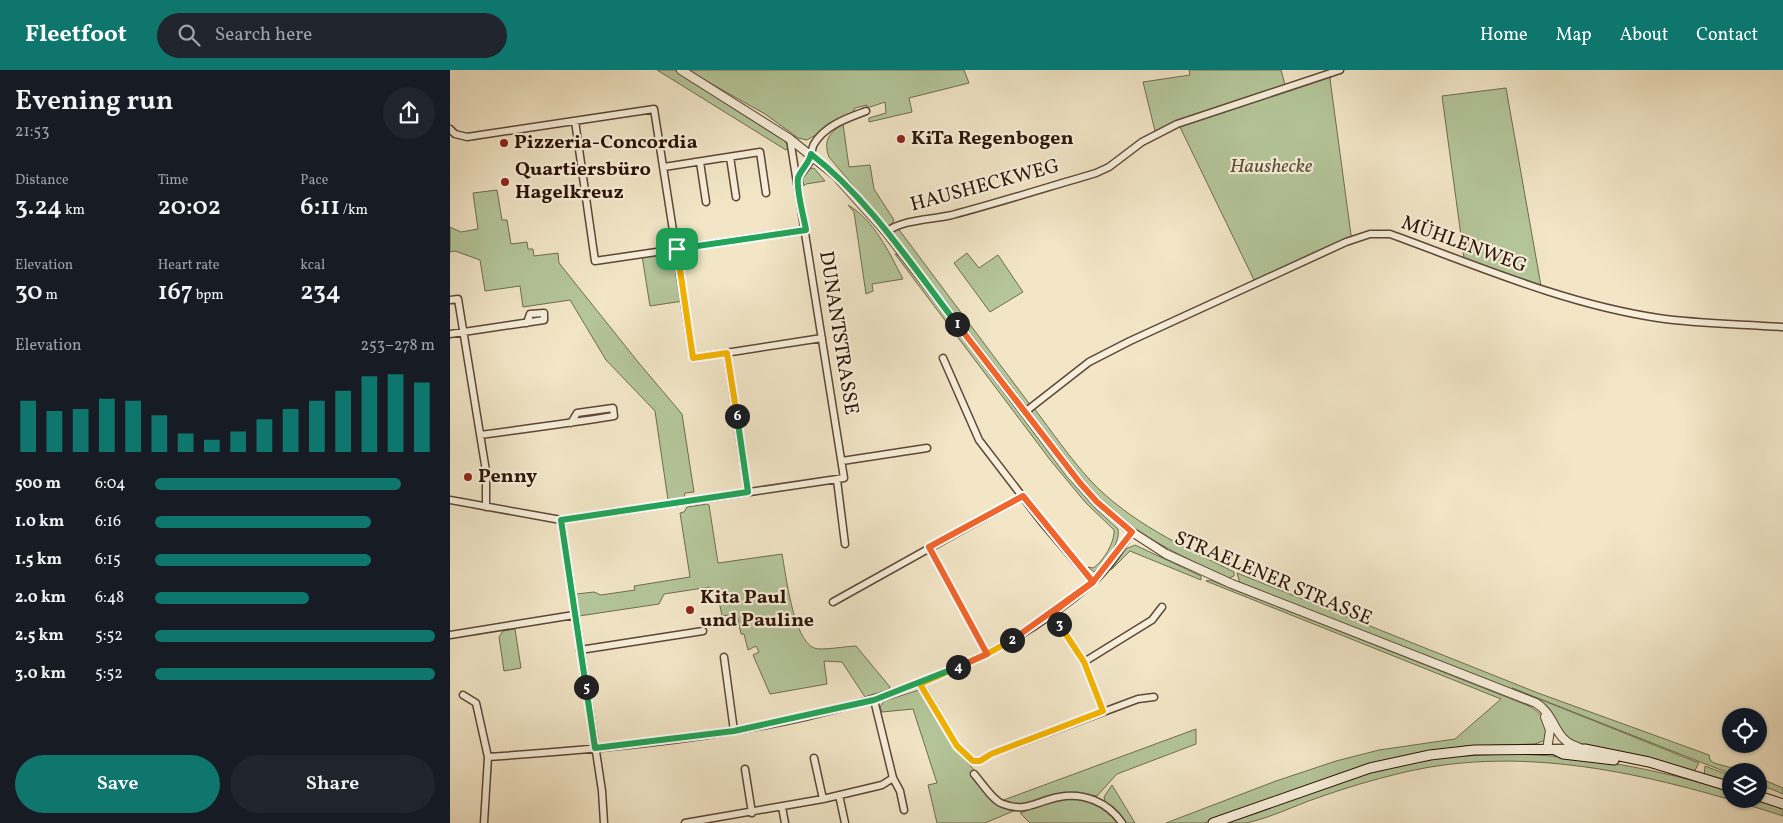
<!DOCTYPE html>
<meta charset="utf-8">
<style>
:root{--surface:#171b24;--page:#20242c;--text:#f1f3f6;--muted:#9ea1a6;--accent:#0f766e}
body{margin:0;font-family:Vollkorn,serif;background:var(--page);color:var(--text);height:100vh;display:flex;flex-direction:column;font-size:19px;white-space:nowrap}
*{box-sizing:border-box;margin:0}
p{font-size:16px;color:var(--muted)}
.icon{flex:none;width:28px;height:28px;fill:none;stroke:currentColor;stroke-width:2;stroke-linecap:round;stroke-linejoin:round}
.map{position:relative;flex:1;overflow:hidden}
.sheet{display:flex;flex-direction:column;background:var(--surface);width:450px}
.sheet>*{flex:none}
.controls{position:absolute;left:1272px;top:638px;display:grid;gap:10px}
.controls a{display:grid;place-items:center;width:45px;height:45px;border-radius:50%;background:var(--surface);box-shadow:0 1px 4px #0004;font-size:25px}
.pin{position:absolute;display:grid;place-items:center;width:42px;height:42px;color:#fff;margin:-21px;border-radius:10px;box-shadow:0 2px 8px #0006}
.km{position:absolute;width:25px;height:25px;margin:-12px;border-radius:50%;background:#222;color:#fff;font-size:14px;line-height:25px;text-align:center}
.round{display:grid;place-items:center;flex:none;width:52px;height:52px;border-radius:26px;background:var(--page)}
.headline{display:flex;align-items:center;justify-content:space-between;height:85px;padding:0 15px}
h1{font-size:28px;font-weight:600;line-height:38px}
.stats{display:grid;grid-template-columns:repeat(3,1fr);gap:8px;height:85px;padding:5px 15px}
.stats div{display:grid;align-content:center}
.stats b{font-size:25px;font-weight:600}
.stats small{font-size:14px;font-weight:400}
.stats p{font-size:14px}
.chart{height:140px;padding:10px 15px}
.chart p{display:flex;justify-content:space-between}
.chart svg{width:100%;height:90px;margin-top:5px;stroke:var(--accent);stroke-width:6}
.action{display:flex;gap:10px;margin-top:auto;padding:10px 15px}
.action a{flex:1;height:58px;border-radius:30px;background:var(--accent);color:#fff;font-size:20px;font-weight:600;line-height:58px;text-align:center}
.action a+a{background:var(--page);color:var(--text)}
ul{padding:0 15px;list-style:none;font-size:16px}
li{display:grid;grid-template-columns:80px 60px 1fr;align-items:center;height:38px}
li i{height:12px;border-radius:6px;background:var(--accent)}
header{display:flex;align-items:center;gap:30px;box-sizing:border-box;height:70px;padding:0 25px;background:var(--accent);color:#fff}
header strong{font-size:24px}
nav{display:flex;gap:28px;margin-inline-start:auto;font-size:18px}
.search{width:350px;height:45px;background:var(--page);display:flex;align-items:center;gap:12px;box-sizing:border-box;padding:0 18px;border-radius:28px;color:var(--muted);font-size:19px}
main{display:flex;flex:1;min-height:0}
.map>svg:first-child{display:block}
</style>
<header>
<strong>Fleetfoot</strong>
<div class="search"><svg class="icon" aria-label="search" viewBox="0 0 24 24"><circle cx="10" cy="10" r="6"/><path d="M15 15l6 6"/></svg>Search here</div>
<nav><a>Home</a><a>Map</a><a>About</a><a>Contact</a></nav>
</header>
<main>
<section class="sheet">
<div class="headline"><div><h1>Evening run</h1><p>21:53</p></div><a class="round"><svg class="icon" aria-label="share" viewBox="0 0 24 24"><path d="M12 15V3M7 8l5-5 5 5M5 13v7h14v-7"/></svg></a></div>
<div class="stats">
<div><p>Distance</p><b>3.24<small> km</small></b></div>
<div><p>Time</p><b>20:02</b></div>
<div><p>Pace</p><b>6:11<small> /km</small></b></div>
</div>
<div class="stats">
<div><p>Elevation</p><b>30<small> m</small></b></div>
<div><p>Heart rate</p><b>167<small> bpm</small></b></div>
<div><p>kcal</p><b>234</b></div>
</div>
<div class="chart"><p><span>Elevation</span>253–278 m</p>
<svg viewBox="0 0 160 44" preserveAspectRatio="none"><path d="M5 44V19M15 44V24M25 44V23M35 44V18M45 44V19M55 44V26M65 44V35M75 44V38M85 44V34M95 44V28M105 44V23M115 44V19M125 44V14M135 44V7M145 44V6M155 44V10"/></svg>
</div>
<ul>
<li><b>500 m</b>6:04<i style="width:88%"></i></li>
<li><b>1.0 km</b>6:16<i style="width:77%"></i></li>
<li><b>1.5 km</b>6:15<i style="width:77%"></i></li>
<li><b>2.0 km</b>6:48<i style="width:55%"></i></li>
<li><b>2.5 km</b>5:52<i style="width:100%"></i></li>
<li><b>3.0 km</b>5:52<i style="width:100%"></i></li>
</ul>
<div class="action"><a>Save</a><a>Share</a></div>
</section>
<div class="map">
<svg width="1333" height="753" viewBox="0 0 1333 753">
<rect width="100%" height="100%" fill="#f2e6c7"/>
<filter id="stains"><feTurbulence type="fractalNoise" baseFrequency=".004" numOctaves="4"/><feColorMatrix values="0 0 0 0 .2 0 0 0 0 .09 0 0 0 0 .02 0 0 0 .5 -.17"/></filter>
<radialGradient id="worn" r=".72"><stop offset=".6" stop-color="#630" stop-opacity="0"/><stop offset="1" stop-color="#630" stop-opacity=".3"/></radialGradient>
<!-- green -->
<path fill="#b4c69a" stroke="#706c50" d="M207 0H224L333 70 337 74 338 78 336 80Z
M237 0H514L519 13 459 28 462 42 419 52V48L436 43 435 32 417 38V35L405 38 402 44 357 70 348 68 315 44Z
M739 0H831L835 15 705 61 693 12 740 5Z
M883 4 880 9 901 165 905 167 805 212 729 55Z
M1056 18 1091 216 1014 188 992 26Z
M393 54 399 97 420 95 424 119 444 150 441 156H437L379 87C373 71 379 63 393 54Z
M364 98 375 111 356 114 354 116 352 107 358 99Z
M47 120 52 150H57L61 174 77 172 78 179H83L84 186 108 183 109 193 188 292 232 344 244 422 235 423 234 428 218 430 205 341 156 290 120 230 73 237 70 216 35 221 30 190 5 181 0 182V157L11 162 28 159 23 123Z
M398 135C424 150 439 182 453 209L422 214 423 221 416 224 404 142Z
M447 157 581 336 574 337 570 333 448 171 443 164Z
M224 181 233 231 200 236 192 186Z
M517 183 529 198 548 185 573 222 540 242 504 193Z
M445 184 451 186 617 407 646 439 668 459C671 472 655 494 644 502L638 497 643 498C653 492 665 472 664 460L635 432 601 391Z
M584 338C602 362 620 388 640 410 679 452 734 477 784 502V506L779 508C735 488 691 468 654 434 626 408 604 375 580 346Z
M257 434 259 435 268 493 332 484C336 505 343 569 364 578 371 581 397 576 406 576L440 617 438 620 415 627 392 592 374 591 377 614 320 624 303 585 309 582 306 576 298 580 294 564H291L287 544 272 546 269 531 260 517 214 524 209 534 129 546 126 524 144 522 151 525 185 520 184 516 240 507 230 443 234 442 237 437Z
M685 475 751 506V510L680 481 661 500 676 479Z
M787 503 1088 623 1259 685 1260 690 1264 693 1293 701H1281V704L1062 618 1249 693 1244 702 1126 674 1115 669 1100 642 965 583 790 513Z
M760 510 1079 636C1092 643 1100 655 1096 670L1085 674 1017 676 981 681 864 713 754 753H716L826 711 886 691 929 680 1005 669 1051 629 756 511Z
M65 559 71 598 54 601 49 567 53 561Z
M469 620H471L505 678 551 731 746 659V674L667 704 647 726 619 723 566 740 535 753H487L478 715 487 713 463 639 432 642 430 637 434 631Z
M1056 684C1136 685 1205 699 1281 721V729H1308L1333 737V746C1211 707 1079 672 951 703 922 710 895 718 867 728 844 736 820 748 796 753 789 753 780 753 773 753L922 701 994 687Z
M1255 696 1281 706V714L1254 706Z
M1309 708 1333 718V724L1309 714Z
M662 715 685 753H675L656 734 654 727Z
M623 728C642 731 657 739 669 753H580L570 743 610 729Z"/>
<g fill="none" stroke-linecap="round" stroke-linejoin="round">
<defs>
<path id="minor" d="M125 51 145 191 356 160
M0 59 5 64 17 67 204 39 243 288 372 268
M280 87 286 127
M250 92 256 132
M214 97 310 82 316 123
M348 109C351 102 356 99 359 93 362 87 361 79 364 74 375 55 398 48 416 41
M436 162C454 149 481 150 502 145 551 132 598 117 646 103L659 97 692 72 727 54 890 0
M0 230 8 229 36 401V437
M0 264 94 250V243L80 244 77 253
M277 283 298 422
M493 288 529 370 592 452 643 512
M575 342 639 292 680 271 896 172 920 164H940C1028 196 1115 234 1208 248 1249 254 1292 254 1333 257
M30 365C75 359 120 353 164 346L163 338 127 343 121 353
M392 391 477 378
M387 410 395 474
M0 430 111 450 394 408 340 69
M111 450 152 721 154 753
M479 477 537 584
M383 532 573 426
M602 543 634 592 653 641
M0 565 124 545
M130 580 253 561
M274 587 284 661
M634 592 702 550 712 537
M470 613 507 676 523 691H530L541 684 688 629 704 627
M13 625 26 633 38 687 34 753
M38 687C238 673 486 651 642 513 658 499 670 479 682 462
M364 688 373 729
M295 699 302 743
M524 704C532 713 543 731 553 734 576 743 587 731 609 727 633 722 658 732 672 753
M443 708 450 721 454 740
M389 725 395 753
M332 737 335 753
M235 753 373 729 432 715 443 708 424 630"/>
<path id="tertiary" d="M231 0 340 69 385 105 436 162 630 413 647 432 682 462 716 484 782 514 1086 633C1107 646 1103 670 1128 677
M1095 647 1100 660 1097 680"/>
<path id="secondary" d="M1105 680 1113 684 1164 690
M1309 726 1333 734
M763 753 920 698 980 685 1024 680 1135 679 1199 692 1281 717"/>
</defs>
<!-- minor casing -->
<use href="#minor" stroke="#5e4736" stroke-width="9"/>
<!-- tertiary casing -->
<use href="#tertiary" stroke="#5e4736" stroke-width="10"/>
<!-- secondary casing -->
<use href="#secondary" stroke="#2c1206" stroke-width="11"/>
<!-- minor -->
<use href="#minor" stroke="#f7efdb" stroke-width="6"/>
<!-- tertiary -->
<use href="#tertiary" stroke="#f7efdb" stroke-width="8"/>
<!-- secondary -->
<use href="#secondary" stroke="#f7efdb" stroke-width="9"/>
</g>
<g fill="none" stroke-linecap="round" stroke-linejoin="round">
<defs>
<path id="split-1" d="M227 179 356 160C354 147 346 120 348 108 351 99 359 94 361 84 420 130 462 196 507 254"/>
<path id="split-2" d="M507 254 630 413 647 432 682 462 643 512 562 570"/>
<path id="split-3" d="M562 570 537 584 470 614 507 676 523 691H530L541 684 653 641 634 592 609 554"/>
<path id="split-4" d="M508 597 537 584 479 477 573 426 643 512 602 543 609 554"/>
<path id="split-5" d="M136 617 145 678 284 661 424 630 508 597"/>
<path id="split-6" d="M136 617 111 450 298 422 287 346"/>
<path id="split-7" d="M227 179 243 288 277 283 287 346"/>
</defs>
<!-- split-1 casing -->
<use href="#split-1" stroke="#fff" stroke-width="10"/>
<!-- split-2 casing -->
<use href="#split-2" stroke="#fff" stroke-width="10"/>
<!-- split-3 casing -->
<use href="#split-3" stroke="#fff" stroke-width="10"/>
<!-- split-4 casing -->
<use href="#split-4" stroke="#fff" stroke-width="10"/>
<!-- split-5 casing -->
<use href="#split-5" stroke="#fff" stroke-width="10"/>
<!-- split-6 casing -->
<use href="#split-6" stroke="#fff" stroke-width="10"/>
<!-- split-7 casing -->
<use href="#split-7" stroke="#fff" stroke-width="10"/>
<!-- split-1 -->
<use href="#split-1" stroke="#22a559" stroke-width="6"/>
<!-- split-2 -->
<use href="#split-2" stroke="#f0652b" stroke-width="6"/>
<!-- split-3 -->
<use href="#split-3" stroke="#f5b400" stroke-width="6"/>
<!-- split-4 -->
<use href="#split-4" stroke="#f0652b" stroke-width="6"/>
<!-- split-5 -->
<use href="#split-5" stroke="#22a559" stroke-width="6"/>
<!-- split-6 -->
<use href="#split-6" stroke="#22a559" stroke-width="6"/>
<!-- split-7 -->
<use href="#split-7" stroke="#f5b400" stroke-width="6"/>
</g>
<!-- markers -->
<g fill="#8f2418" stroke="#f7efdb" stroke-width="2">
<circle cx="451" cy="69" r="5"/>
<circle cx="54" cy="73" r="5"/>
<circle cx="55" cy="112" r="5"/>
<circle cx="18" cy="407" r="5"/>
<circle cx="240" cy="540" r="5"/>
</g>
<g text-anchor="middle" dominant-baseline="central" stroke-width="4.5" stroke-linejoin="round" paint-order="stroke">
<!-- poi labels -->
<g font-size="20" font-weight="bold" fill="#2c1206" stroke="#f7efdb" text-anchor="start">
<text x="461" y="69">KiTa Regenbogen</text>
<text x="64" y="73">Pizzeria-Concordia</text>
<text x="65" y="100">Quartiersbüro<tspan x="65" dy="23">Hagelkreuz</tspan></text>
<text x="28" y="407">Penny</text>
<text x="250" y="528">Kita Paul<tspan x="250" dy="23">und Pauline</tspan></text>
</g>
<!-- park labels -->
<g font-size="20" font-style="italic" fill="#5c513a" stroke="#f7efdb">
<text x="821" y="97">Haushecke</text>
</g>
<!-- street labels -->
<g font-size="20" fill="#2c1206" stroke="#f7efdb">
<text transform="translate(535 116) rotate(-15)">HAUSHECKWEG</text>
<text transform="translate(1014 175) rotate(20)">MÜHLENWEG</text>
<text transform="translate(388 263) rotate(81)">DUNANTSTRASSE</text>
<text transform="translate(823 509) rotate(23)">STRAELENER STRASSE</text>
</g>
</g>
<rect width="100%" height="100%" filter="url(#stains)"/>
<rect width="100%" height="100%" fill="url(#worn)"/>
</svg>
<div class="controls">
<a><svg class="icon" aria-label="locate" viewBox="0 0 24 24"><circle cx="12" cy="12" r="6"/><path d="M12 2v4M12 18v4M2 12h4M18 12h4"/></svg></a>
<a><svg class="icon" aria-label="layers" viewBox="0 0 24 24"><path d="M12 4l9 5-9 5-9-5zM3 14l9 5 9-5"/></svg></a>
</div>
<div class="pin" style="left:227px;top:179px;background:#1e9e55"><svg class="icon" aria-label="arrive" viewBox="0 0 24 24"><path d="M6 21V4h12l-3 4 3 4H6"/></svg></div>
<b class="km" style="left:507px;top:254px">1</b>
<b class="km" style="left:562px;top:570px">2</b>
<b class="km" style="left:609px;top:554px">3</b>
<b class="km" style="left:508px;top:597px">4</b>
<b class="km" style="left:136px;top:617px">5</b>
<b class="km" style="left:287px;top:346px">6</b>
</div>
</main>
